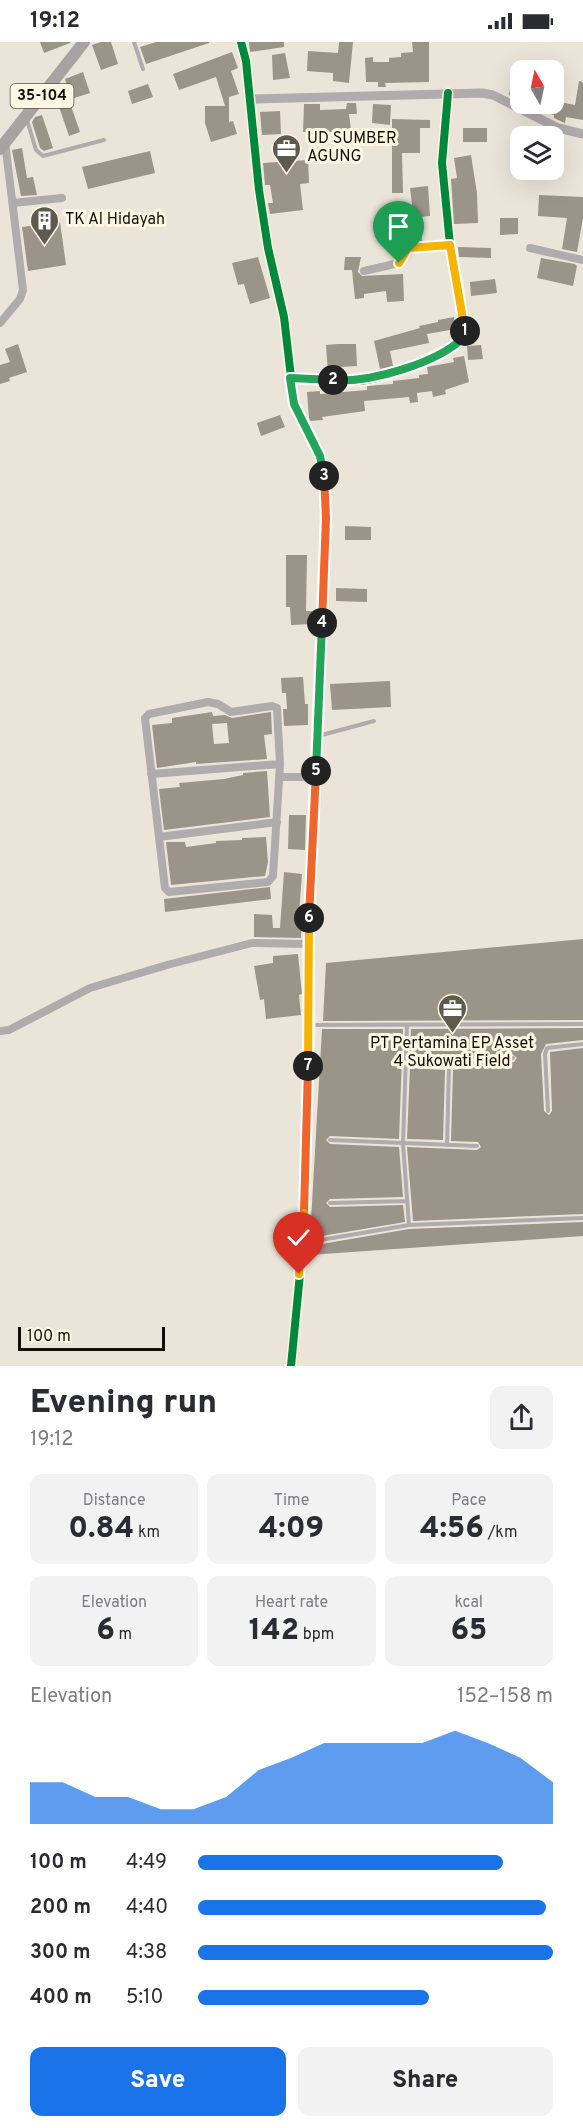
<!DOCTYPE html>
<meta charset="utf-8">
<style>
:root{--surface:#fff;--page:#f2f2f3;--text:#2b2b33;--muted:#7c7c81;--accent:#1a73e8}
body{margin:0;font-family:Overpass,sans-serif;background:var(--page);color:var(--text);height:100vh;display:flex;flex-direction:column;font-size:22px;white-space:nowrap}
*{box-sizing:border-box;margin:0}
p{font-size:20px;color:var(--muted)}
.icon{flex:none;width:33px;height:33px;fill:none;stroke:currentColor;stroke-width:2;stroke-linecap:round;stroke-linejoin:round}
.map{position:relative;height:1324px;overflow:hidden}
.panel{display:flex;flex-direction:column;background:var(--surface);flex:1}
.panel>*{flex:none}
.needle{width:39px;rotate:351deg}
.buttons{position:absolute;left:510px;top:18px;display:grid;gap:12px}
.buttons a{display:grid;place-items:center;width:54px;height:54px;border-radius:12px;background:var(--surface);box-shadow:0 6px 24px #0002;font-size:30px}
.scale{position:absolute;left:18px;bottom:15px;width:147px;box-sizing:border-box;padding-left:6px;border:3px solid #130f07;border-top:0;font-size:16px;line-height:21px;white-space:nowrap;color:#130f07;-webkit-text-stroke:4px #fef6e3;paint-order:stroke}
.pin{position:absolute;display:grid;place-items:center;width:51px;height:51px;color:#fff;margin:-62px -26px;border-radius:50% 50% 50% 0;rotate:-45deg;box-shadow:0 0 6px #0007}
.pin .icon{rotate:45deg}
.km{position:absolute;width:30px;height:30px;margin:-15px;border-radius:50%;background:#222;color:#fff;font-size:16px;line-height:30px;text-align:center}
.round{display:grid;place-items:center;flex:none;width:63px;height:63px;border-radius:12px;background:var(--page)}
.headline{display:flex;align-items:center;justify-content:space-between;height:102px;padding:0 30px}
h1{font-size:33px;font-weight:800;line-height:45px}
.stats{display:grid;grid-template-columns:repeat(3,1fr);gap:9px;height:102px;padding:6px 30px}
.stats div{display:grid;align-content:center;border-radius:12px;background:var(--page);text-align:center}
.stats b{font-size:30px;font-weight:800}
.stats small{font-size:16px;font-weight:400}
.stats p{font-size:16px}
.chart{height:168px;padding:12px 30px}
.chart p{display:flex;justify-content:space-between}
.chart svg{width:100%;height:108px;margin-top:6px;fill:var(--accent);opacity:.7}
.primary-button{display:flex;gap:12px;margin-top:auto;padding:12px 30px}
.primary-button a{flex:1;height:69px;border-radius:12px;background:var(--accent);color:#fff;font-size:24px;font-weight:800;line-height:69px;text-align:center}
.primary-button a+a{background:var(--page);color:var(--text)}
ul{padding:0 30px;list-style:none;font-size:20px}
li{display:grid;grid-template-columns:96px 72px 1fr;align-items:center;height:45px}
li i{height:15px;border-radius:8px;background:var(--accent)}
.status{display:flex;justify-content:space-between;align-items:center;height:42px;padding:0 30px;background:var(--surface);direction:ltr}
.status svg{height:16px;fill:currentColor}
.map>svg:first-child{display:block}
</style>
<div class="status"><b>19:12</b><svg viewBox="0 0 49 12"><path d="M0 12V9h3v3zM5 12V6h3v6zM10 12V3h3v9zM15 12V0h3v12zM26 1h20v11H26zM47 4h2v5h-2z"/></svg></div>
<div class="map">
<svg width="583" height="1324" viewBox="0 0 583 1324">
<rect width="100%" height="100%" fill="#ebe5d9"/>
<!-- building -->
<path fill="#9b9489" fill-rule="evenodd" d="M40 0H70V1L44 11Z
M101 0H111L118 22 101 28 92 3Z
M156 0H209V1L146 22 140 5Z
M249 0H284V5L250 10Z
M339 0H353L349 41 333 39V31L307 29 308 9 338 11Z
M412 0H429V40L385 41 386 45H378V40H366L365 16 373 15V20H389V16L401 15V11L413 10Z
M232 10 238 26 231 29 239 52 229 55V80L233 79 237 92 211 100 205 81V64H225L216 35 179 48 173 32Z
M285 11 290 36 273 38 272 13Z
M83 30 90 51 71 57 65 37Z
M579 39 583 40V78L566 75 565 81 554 76V73L540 69 542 62H554V59L575 63Z
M511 40 520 42V59L509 53Z
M148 42 153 55 132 62 128 49Z
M68 55 80 90 69 94 57 59Z
M347 61H356L357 72H349L352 96 341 97 340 90H303L304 62H320V68L346 67Z
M373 62 391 63 390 83 372 81Z
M280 69 281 92 262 93 260 70Z
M42 73 53 106 44 109 40 106 32 80 35 75Z
M392 77 430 78V86H420V111H402L403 151H392Z
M463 86H487V100H463Z
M22 106 27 136 33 135 37 153 21 154 12 108Z
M150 109 155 131 88 147 82 125Z
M471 113 477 151 478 181 454 182 451 137 457 136 454 116Z
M308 118 309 141 300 142 303 168 270 172 268 161H273L270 143H265L263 121Z
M428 144 430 174 419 175 422 199 410 200 408 191 388 194 384 171 397 169 398 172 413 170 410 146Z
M539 153 583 155V176L577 210 562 207 567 176 538 174Z
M500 176H518V192L500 193Z
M60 180 66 223 28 229 22 185Z
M458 205 491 206V216L459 215Z
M258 215 270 256 250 262 244 242 238 243 232 221Z
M345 215H361L358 230 362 234 403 232 404 259 387 260 386 249 364 252V256L355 257 352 228H344Z
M541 216 575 222 577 224 573 244 537 236Z
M495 237 497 251 471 254 470 240Z
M454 275 456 287 427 292 429 301 390 309 393 324 380 327 374 299 420 286 419 284 438 280V278Z
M18 302 27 330 9 336 10 339 0 342V323L10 320 5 307Z
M338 302H356L357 324 340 325V330L328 331 326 303Z
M481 303 483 317 468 318 467 304Z
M464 314 469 340 445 348 446 352 433 355 432 349 417 351 418 360 410 361 409 355 364 359 365 369 322 375 323 378 310 379 309 376 307 350 320 349V352L367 348V344L393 342V339L419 336V333L428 332 427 325 454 320 453 316Z
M280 373 285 385 261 394 257 381Z
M345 484 371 485V498H345Z
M286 513H307L306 569H313V582L291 583 290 565H286Z
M336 546 367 547V560L336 559Z
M303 635 305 662H308V683L284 684 283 667H287L286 651H282L281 636Z
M390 639 391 665 332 668 330 642Z
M212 670 213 674 225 673 232 676 271 670 272 692 264 693 267 717 196 722V720L157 726 152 683 172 681V676ZM227 681 229 701 214 702 212 682Z
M267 729 270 775 164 788 159 747 180 745 179 741 224 737 243 733V731Z
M289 773H306L305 808 288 807Z
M266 795 268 820 265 834 171 843 166 800H185L186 805 216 801V799L242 798V796Z
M284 830 302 832 299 871H302L301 896 254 895V872L272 873 273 886H280Z
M270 845 271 857 165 870 164 857Z
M583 897V978L323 979 326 921Z
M298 912 302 952 299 953 301 973 266 977 264 957 260 958 254 924 273 921V914Z
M583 986V998L546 1002 541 1012 544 1069 549 1073 552 1069 550 1010 583 1006V1172L413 1179 407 1105 477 1108 481 1105 478 1100 451 1099 453 1028 514 1020 517 1016 512 1012 449 1020 410 1018 411 987Z
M322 987H403L399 1097 330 1094 326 1098 330 1102 399 1105 403 1155 330 1157 326 1161 330 1165 403 1163 405 1180 310 1196Z
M410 1026 445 1028 443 1098 407 1097Z
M583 1180V1194L309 1213 310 1204 409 1187Z"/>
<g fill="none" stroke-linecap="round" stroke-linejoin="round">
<!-- service -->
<path stroke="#b0abac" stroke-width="4" d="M134 0 143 27
M27 78 36 108 43 114 104 98
M318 694 374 679
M311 983 583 982
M407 983 403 1102 409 1183
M405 1022 449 1024 513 1016
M548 1069 545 1012 547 1006 583 1002
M330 1098 477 1104
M447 1103 449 1024
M330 1161 407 1159
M303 1201 409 1183 583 1176"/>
<!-- minor -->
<path stroke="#b0abac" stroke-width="8" d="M13 161 62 156
M530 206 583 218
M364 229 399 221 408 206 450 203
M0 281 20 257 23 248 5 100
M290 336C313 337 338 341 361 339 387 336 446 313 464 295L459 248 450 203 442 121 448 51
M208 660 218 662 231 670 272 664 277 666 280 722 273 834 268 840 169 850 165 846 145 676 149 672Z
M151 732 280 722
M279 735H315
M159 795 277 780
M0 989 9 988 90 946 167 923 252 901 308 902"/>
<!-- tertiary -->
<path stroke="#b0abac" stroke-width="9" d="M241 0 246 19 259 148 268 206 284 275 294 361 320 414 326 457 308 902 310 983 303 1201 291 1324
M250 57 482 51 493 53 558 86 583 92"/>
<!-- primary -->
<path stroke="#a8a3a2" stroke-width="12" d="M0 107 84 0"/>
<defs>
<path id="cycleway" d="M241 0 246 19 259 148 268 206 284 275 294 361 320 414 326 457 308 902 310 983 303 1201 291 1324
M290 336C313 337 338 341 361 339 387 336 446 313 464 295L459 248 450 203 442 121 448 51"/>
</defs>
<!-- cycleway casing -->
<use href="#cycleway" stroke="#fef6e3" stroke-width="11"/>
<!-- cycleway -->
<use href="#cycleway" stroke="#00873e" stroke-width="8"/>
</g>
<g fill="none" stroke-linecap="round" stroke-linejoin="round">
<defs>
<path id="split-1" d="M399 221 408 206 450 203 465 289"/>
<path id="split-2" d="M333 338C370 341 438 321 464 295L465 289"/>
<path id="split-3" d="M324 434 320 414 294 362 290 336 333 338"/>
<path id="split-4" d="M322 581 326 476 324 434"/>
<path id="split-5" d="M316 729 322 581"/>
<path id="split-6" d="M309 876 316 729"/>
<path id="split-7" d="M308 1024 309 876"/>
<path id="split-8" d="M304 1171 308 1024"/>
<path id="split-9" d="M299 1232 304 1171"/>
</defs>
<!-- split-1 casing -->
<use href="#split-1" stroke="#fff" stroke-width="12"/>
<!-- split-2 casing -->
<use href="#split-2" stroke="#fff" stroke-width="12"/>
<!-- split-3 casing -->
<use href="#split-3" stroke="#fff" stroke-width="12"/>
<!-- split-4 casing -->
<use href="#split-4" stroke="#fff" stroke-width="12"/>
<!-- split-5 casing -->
<use href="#split-5" stroke="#fff" stroke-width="12"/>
<!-- split-6 casing -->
<use href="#split-6" stroke="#fff" stroke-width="12"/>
<!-- split-7 casing -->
<use href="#split-7" stroke="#fff" stroke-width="12"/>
<!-- split-8 casing -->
<use href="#split-8" stroke="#fff" stroke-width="12"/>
<!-- split-9 casing -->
<use href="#split-9" stroke="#fff" stroke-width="12"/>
<!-- split-1 -->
<use href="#split-1" stroke="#f5b400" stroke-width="8"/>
<!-- split-2 -->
<use href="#split-2" stroke="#22a559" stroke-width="8"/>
<!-- split-3 -->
<use href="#split-3" stroke="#22a559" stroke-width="8"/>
<!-- split-4 -->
<use href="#split-4" stroke="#f0652b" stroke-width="8"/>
<!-- split-5 -->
<use href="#split-5" stroke="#22a559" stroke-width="8"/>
<!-- split-6 -->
<use href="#split-6" stroke="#f0652b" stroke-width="8"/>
<!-- split-7 -->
<use href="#split-7" stroke="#f5b400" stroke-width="8"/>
<!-- split-8 -->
<use href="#split-8" stroke="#f0652b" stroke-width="8"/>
<!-- split-9 -->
<use href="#split-9" stroke="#f5b400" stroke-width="8"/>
</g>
<!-- icons -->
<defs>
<symbol id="office-pin" viewBox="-11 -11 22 30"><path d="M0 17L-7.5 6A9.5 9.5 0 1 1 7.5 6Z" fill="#5f5a50" stroke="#fef6e3"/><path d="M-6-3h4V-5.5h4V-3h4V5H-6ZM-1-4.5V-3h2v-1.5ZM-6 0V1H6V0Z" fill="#fff"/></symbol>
<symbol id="building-pin" viewBox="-11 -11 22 30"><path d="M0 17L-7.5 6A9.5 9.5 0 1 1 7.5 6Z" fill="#5f5a50" stroke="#fef6e3"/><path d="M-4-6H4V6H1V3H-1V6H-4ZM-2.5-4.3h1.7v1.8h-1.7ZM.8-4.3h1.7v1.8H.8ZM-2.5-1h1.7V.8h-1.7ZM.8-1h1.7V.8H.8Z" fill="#fff"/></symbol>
</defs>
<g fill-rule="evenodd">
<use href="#office-pin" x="270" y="90" width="33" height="45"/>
<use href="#building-pin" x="28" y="162" width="33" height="45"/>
<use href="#office-pin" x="436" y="950" width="33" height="45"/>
</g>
<g text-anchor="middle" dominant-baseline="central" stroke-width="6" stroke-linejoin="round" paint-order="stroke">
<!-- shield labels -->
<rect fill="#fef6e3" stroke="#5a5449" stroke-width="1.5" x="10.5" y="42" width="63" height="24" rx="4.5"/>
<g font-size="15" font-weight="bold" fill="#130f07">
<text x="42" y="54">35-104</text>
</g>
<!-- poi labels -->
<g font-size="16" fill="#130f07" stroke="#fef6e3" text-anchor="start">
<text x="307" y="97">UD SUMBER<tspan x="307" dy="18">AGUNG</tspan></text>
<text x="65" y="178">TK Al Hidayah</text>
<text x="452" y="1002" text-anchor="middle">PT Pertamina EP Asset<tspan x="452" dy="18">4 Sukowati Field</tspan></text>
</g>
</g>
</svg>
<div class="buttons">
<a><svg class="needle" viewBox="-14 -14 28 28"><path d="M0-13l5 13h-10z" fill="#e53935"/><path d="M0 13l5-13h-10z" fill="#7c7c81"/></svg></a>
<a><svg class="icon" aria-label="layers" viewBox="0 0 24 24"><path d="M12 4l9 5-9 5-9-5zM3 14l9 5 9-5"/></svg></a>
</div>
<div class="scale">100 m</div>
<div class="pin" style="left:399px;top:221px;background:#1e9e55"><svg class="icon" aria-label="arrive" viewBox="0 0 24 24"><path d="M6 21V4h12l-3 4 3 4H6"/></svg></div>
<div class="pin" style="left:299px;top:1232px;background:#d93025"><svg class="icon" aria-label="check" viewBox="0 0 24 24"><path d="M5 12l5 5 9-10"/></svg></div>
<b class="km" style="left:465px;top:289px">1</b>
<b class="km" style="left:333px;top:338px">2</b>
<b class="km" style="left:324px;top:434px">3</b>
<b class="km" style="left:322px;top:581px">4</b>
<b class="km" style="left:316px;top:729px">5</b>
<b class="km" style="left:309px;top:876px">6</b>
<b class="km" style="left:308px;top:1024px">7</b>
</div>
<section class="panel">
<div class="headline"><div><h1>Evening run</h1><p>19:12</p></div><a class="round"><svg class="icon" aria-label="share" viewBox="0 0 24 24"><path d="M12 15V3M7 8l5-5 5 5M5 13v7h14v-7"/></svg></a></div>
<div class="stats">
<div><p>Distance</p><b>0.84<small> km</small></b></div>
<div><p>Time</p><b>4:09</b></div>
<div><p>Pace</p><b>4:56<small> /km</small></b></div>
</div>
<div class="stats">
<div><p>Elevation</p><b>6<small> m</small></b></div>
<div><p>Heart rate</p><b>142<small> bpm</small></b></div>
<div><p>kcal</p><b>65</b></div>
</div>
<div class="chart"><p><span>Elevation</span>152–158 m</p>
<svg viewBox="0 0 160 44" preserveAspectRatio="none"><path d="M0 44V27L10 27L20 33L30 33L40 38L50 38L60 33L70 22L80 17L90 11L100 11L110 11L120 11L130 6L140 11L150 17L160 27V44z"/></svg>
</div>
<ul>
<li><b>100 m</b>4:49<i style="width:86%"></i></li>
<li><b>200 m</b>4:40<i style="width:98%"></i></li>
<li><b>300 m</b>4:38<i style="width:100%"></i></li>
<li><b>400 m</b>5:10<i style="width:65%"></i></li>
</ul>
<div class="primary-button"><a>Save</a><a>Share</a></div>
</section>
